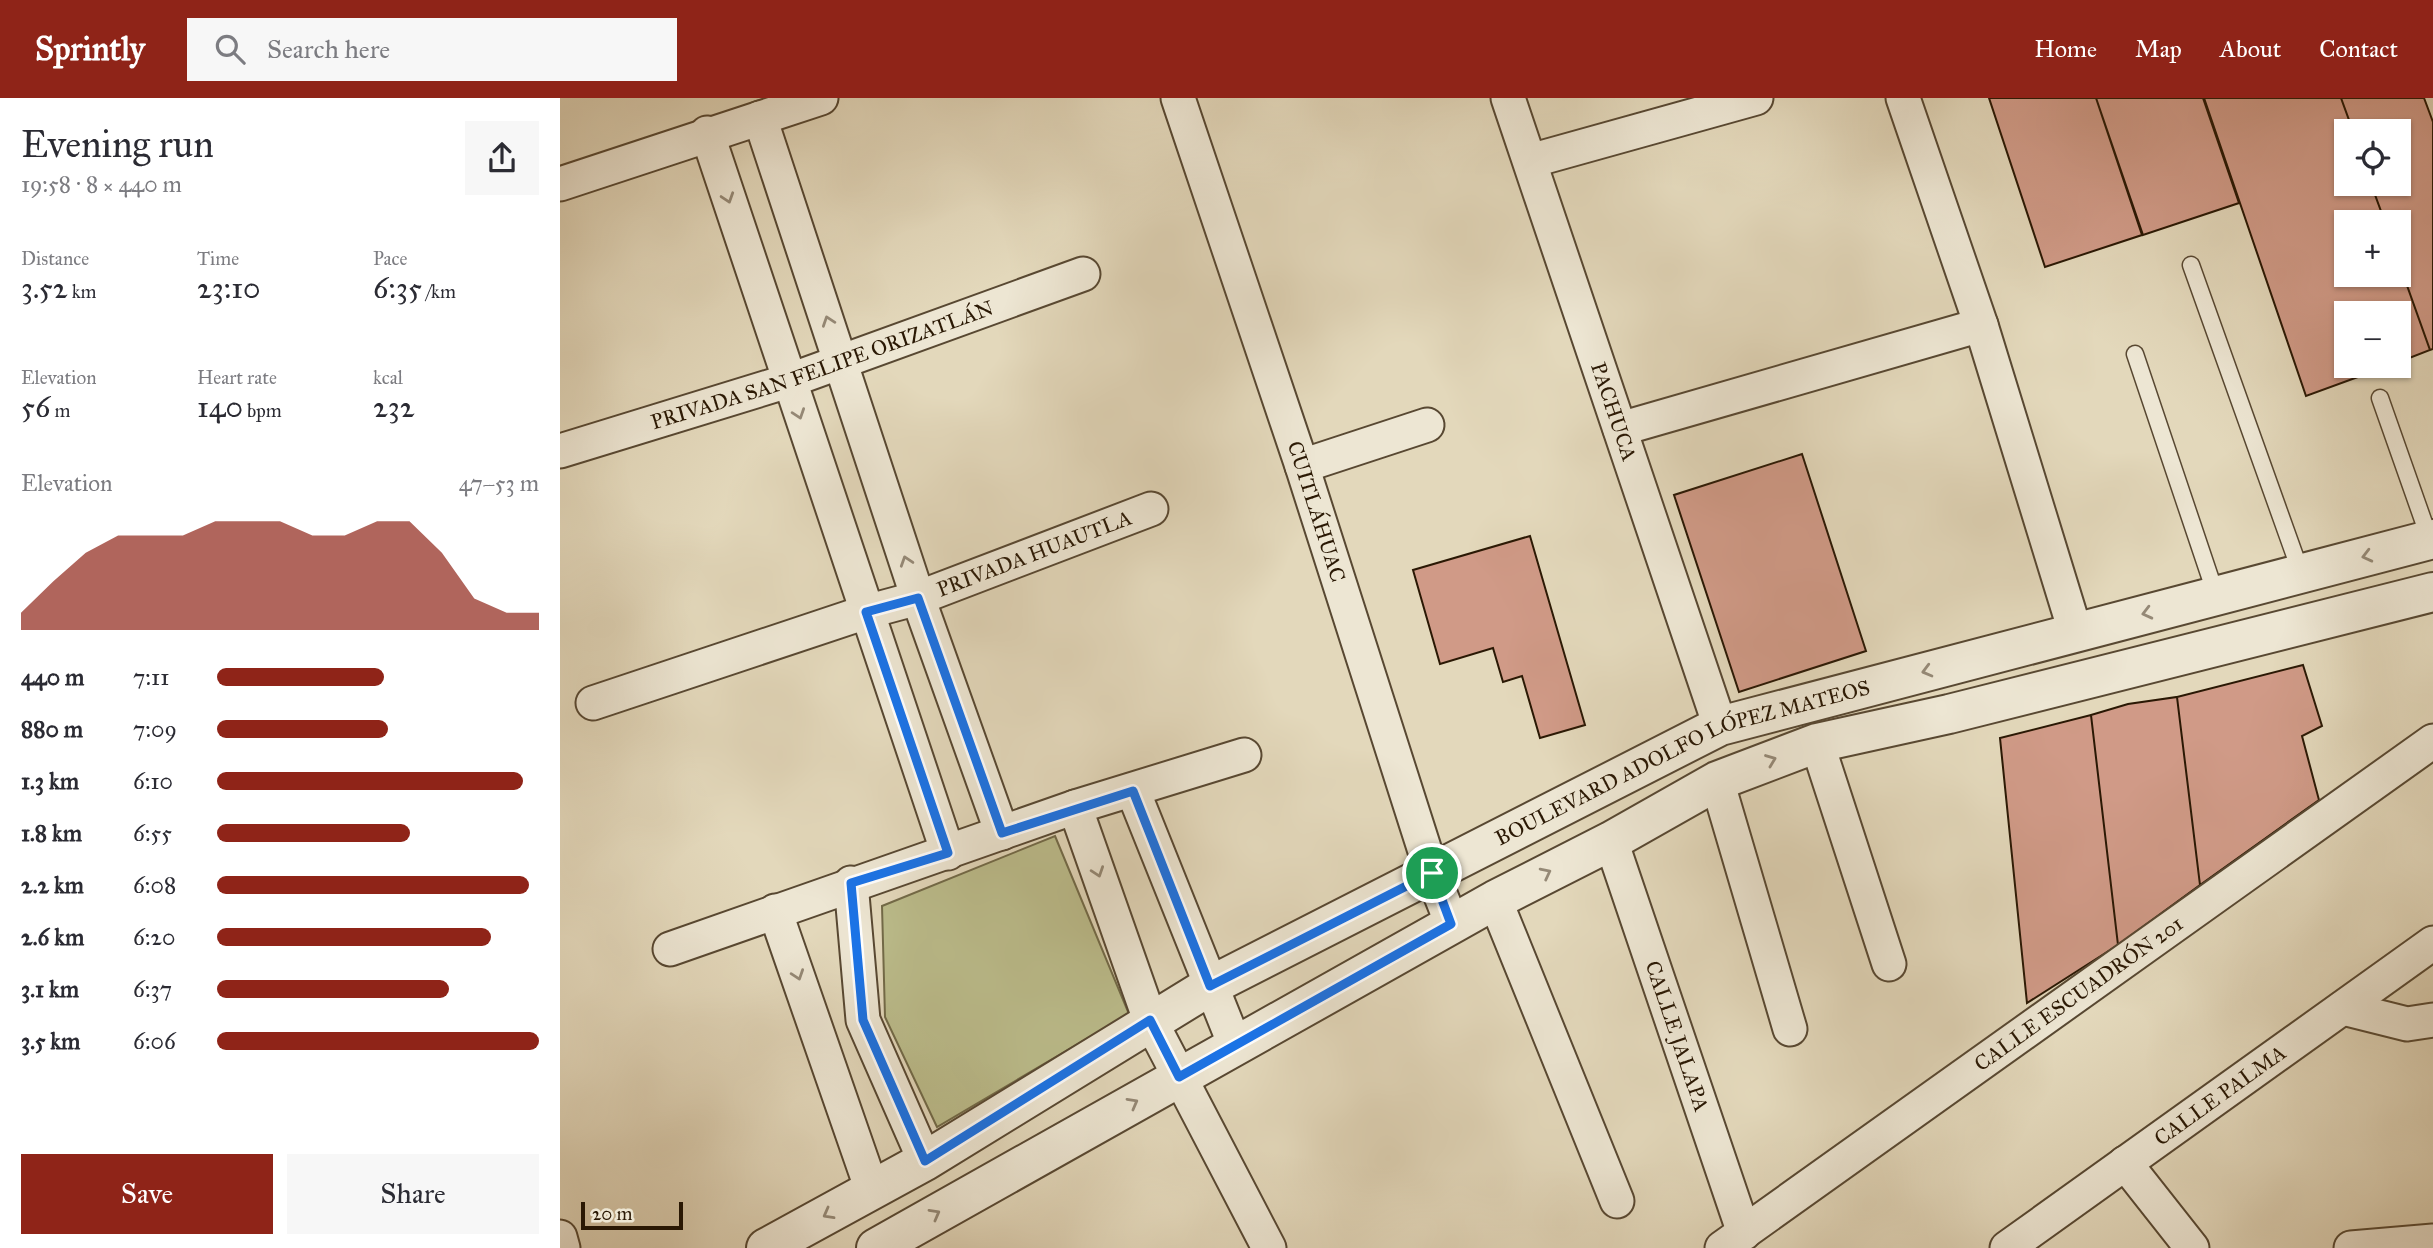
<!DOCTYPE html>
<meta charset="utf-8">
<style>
:root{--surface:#fff;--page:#f7f7f7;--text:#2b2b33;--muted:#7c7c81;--accent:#8f2418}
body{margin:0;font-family:"IM FELL Great Primer",serif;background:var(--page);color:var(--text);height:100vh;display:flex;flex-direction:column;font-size:26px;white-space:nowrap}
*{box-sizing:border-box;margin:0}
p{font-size:23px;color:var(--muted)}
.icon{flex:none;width:38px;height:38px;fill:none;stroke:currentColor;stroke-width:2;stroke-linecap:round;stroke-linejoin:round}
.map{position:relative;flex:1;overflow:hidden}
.panel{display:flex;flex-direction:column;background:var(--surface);width:560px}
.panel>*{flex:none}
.buttons{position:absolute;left:1774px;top:21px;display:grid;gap:14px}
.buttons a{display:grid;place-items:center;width:77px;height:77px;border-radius:0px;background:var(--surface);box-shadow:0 2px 5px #0004;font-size:35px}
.scale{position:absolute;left:21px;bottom:18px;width:102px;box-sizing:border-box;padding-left:7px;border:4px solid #2a1804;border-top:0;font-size:19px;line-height:24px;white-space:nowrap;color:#2a1804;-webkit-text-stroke:5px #ede6d3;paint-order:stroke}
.pin{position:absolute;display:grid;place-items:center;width:60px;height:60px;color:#fff;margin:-30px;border:4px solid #fff;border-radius:50%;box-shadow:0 2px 7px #0007}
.round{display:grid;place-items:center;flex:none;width:74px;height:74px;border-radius:0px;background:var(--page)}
.overview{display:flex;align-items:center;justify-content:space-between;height:119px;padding:0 21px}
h1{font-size:38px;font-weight:600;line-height:52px}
.figures{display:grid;grid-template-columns:repeat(3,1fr);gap:10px;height:119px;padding:7px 21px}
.figures div{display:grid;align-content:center}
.figures b{font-size:30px;font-weight:600}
.figures small{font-size:19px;font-weight:400}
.figures p{font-size:19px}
.chart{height:196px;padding:14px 21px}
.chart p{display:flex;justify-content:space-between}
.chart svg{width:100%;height:126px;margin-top:7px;fill:var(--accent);opacity:.7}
.action{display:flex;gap:14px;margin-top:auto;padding:14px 21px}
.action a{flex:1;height:80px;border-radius:0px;background:var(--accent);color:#fff;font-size:28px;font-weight:600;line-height:80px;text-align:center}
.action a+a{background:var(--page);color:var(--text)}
ul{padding:0 21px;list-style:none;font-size:23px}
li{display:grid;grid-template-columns:112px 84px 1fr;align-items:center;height:52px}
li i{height:18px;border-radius:9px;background:var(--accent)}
header{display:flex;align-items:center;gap:42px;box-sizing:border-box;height:98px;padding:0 35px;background:var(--accent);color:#fff}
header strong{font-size:33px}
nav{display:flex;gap:38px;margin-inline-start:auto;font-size:24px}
.search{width:490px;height:63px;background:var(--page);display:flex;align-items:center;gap:18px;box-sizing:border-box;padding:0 24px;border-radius:0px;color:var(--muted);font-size:26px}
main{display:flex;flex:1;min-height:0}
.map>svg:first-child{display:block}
</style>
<header>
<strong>Sprintly</strong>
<div class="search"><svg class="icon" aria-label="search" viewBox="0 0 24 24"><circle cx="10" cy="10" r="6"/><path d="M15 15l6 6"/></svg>Search here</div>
<nav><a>Home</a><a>Map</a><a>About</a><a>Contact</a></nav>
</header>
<main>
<section class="panel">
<div class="overview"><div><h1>Evening run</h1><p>19:58 · 8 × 440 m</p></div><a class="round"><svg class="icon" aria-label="share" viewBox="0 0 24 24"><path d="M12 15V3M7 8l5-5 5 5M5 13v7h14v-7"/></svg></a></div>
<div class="figures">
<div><p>Distance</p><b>3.52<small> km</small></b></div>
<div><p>Time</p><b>23:10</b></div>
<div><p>Pace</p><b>6:35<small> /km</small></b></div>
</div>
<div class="figures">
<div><p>Elevation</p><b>56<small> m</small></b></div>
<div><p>Heart rate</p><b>140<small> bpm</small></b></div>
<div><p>kcal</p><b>232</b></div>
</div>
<div class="chart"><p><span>Elevation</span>47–53 m</p>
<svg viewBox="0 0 160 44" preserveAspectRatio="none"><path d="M0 44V38L10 27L20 17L30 11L40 11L50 11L60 6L70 6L80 6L90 11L100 11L110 6L120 6L130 17L140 33L150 38L160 38V44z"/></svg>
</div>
<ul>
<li><b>440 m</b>7:11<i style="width:52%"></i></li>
<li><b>880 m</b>7:09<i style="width:53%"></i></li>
<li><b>1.3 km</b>6:10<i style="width:95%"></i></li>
<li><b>1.8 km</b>6:55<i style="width:60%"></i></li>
<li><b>2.2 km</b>6:08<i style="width:97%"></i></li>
<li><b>2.6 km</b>6:20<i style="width:85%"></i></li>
<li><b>3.1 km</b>6:37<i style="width:72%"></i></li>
<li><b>3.5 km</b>6:06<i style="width:100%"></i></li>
</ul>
<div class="action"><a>Save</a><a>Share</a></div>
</section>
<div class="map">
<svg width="1873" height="1150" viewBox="0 0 1873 1150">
<rect width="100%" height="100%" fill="#e3d8bb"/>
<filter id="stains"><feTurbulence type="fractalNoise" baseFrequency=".00286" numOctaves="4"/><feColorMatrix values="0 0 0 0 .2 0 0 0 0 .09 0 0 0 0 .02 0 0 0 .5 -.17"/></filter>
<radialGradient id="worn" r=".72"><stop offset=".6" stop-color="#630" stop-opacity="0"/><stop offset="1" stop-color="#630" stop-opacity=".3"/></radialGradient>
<!-- green -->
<path fill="#bbbc8b" stroke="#726a48" stroke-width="2" d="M495 738 569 916 377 1029 325 919 322 808Z"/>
<!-- building -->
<path fill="#d09a87" stroke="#2a1804" stroke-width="2" d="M1429 0H1536L1582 137 1485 169Z
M1536 0H1643L1679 105 1583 137Z
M1644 0H1781L1793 33H1787V86H1811L1825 124H1787V177H1839V165L1870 252 1839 264V215H1787V268H1828L1746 298Z
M1781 0H1864L1873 24V251L1870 252 1839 165V124H1825L1811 86H1839V33H1793Z
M1242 356 1306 553 1179 594 1114 397Z
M970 438 1025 627 980 640 962 578 943 584 933 550 880 566 853 472Z
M1743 567 1762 628 1742 638 1759 702 1640 787 1617 599Z
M1617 599 1640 787 1558 847 1531 617 1568 606Z
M1531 617 1558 847 1467 905 1440 640Z"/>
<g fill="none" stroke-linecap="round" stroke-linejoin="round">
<defs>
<path id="service" d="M1631 167 1741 475
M1575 256 1656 497
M1820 300 1870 442"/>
<g id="minor">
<path id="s1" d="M618 0 742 368 872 775 892 826"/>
<path id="s2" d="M948 0 1160 628"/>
<path d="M1343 0 1421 227 1515 533"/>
<path d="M200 20 358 500 442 735"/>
<path d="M147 35 388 755"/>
<path d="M970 63 1196 0"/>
<path d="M0 86 261 0"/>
<path d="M1060 331 1421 227"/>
<path id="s3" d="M0 353 228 283 523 176"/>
<path d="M742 368 867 327"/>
<path id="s4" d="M33 605 306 514 358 500 591 411"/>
<path d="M1257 645 1329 866"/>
<path d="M1157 683 1230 931"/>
<path d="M573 693 675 947"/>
<path d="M515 709 590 922 709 1150"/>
<path id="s5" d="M1051 743 1184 1135"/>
<path d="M291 785 303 922 365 1063"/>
<path d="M935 802 1057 1103"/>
<path d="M215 813 312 1092"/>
<path d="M110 851 515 709 684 657"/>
<path d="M1783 910 1847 926 1873 922"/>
<path d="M1565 1065 1632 1150"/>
<path d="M0 1139 3 1150"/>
<path id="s6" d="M1162 1150 1873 643"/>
<path id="s7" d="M1447 1150 1873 845"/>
<path d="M1791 1150 1873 1143"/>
</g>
<g id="tertiary">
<path id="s8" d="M206 1150 365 1063 650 888 1160 628 1873 441"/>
<path d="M316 1150 935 802 1051 743 1157 683 1257 645 1389 616 1873 494"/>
</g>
</defs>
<!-- service casing -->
<use href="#service" stroke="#584832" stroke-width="19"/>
<!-- minor casing -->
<use href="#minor" stroke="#584832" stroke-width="37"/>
<!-- tertiary casing -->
<use href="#tertiary" stroke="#584832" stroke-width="42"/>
<!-- service -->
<use href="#service" stroke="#ede6d3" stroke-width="16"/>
<!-- minor -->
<use href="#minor" stroke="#ede6d3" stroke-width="33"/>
<!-- tertiary -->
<use href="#tertiary" stroke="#ede6d3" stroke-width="38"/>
</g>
<!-- one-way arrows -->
<defs><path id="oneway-chevron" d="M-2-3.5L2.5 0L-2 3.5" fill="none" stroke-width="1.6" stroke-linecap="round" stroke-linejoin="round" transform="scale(1.75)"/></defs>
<g stroke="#958976">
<use href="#oneway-chevron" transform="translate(168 100) rotate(72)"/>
<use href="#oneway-chevron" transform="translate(268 223) rotate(-109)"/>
<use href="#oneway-chevron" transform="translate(239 316) rotate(71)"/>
<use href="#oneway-chevron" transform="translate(1807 458) rotate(166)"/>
<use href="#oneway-chevron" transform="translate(346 463) rotate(-108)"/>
<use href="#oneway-chevron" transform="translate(1587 515) rotate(166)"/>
<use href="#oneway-chevron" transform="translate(1367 573) rotate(165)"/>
<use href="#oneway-chevron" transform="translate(1211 662) rotate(-21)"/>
<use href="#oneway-chevron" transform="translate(538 774) rotate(71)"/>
<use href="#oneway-chevron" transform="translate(986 775) rotate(-27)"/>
<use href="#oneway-chevron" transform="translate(238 877) rotate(71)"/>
<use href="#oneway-chevron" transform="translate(573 1005) rotate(-29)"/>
<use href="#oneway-chevron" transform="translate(268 1116) rotate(151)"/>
<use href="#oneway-chevron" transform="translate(375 1116) rotate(-29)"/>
</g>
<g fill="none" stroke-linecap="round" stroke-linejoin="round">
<defs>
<path id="route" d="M358 500 442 735 573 693 650 888 872 775 891 826 619 979 590 922 365 1063 303 922 291 785 388 755 306 514Z"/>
</defs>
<!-- route casing -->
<use href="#route" stroke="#fff" stroke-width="14"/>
<!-- route -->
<use href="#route" stroke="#1a73e8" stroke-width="9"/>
</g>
<g text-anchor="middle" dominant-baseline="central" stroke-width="5" stroke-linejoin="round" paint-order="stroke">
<!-- street labels -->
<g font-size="21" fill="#2a1804" stroke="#ede6d3">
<text stroke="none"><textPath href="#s3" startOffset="276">PRIVADA SAN FELIPE ORIZATLÁN</textPath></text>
<text stroke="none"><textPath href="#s2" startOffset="331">PACHUCA</textPath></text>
<text stroke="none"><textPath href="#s1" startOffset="436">CUITLÁHUAC</textPath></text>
<text stroke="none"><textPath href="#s4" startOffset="466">PRIVADA HUAUTLA</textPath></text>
<text stroke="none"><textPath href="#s8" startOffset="1040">BOULEVARD ADOLFO LÓPEZ MATEOS</textPath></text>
<text stroke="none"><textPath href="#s6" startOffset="438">CALLE ESCUADRÓN 201</textPath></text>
<text stroke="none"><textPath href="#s5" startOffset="206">CALLE JALAPA</textPath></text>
<text stroke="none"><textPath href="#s7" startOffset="262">CALLE PALMA</textPath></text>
</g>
</g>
<rect width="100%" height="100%" filter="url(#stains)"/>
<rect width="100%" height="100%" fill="url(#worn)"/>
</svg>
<div class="buttons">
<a><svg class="icon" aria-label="locate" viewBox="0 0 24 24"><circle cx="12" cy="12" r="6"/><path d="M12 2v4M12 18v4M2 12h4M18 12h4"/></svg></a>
<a>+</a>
<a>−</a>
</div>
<div class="scale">20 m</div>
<div class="pin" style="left:872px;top:775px;background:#1e9e55"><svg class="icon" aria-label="arrive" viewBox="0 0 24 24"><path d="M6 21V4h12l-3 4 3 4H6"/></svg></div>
</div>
</main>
